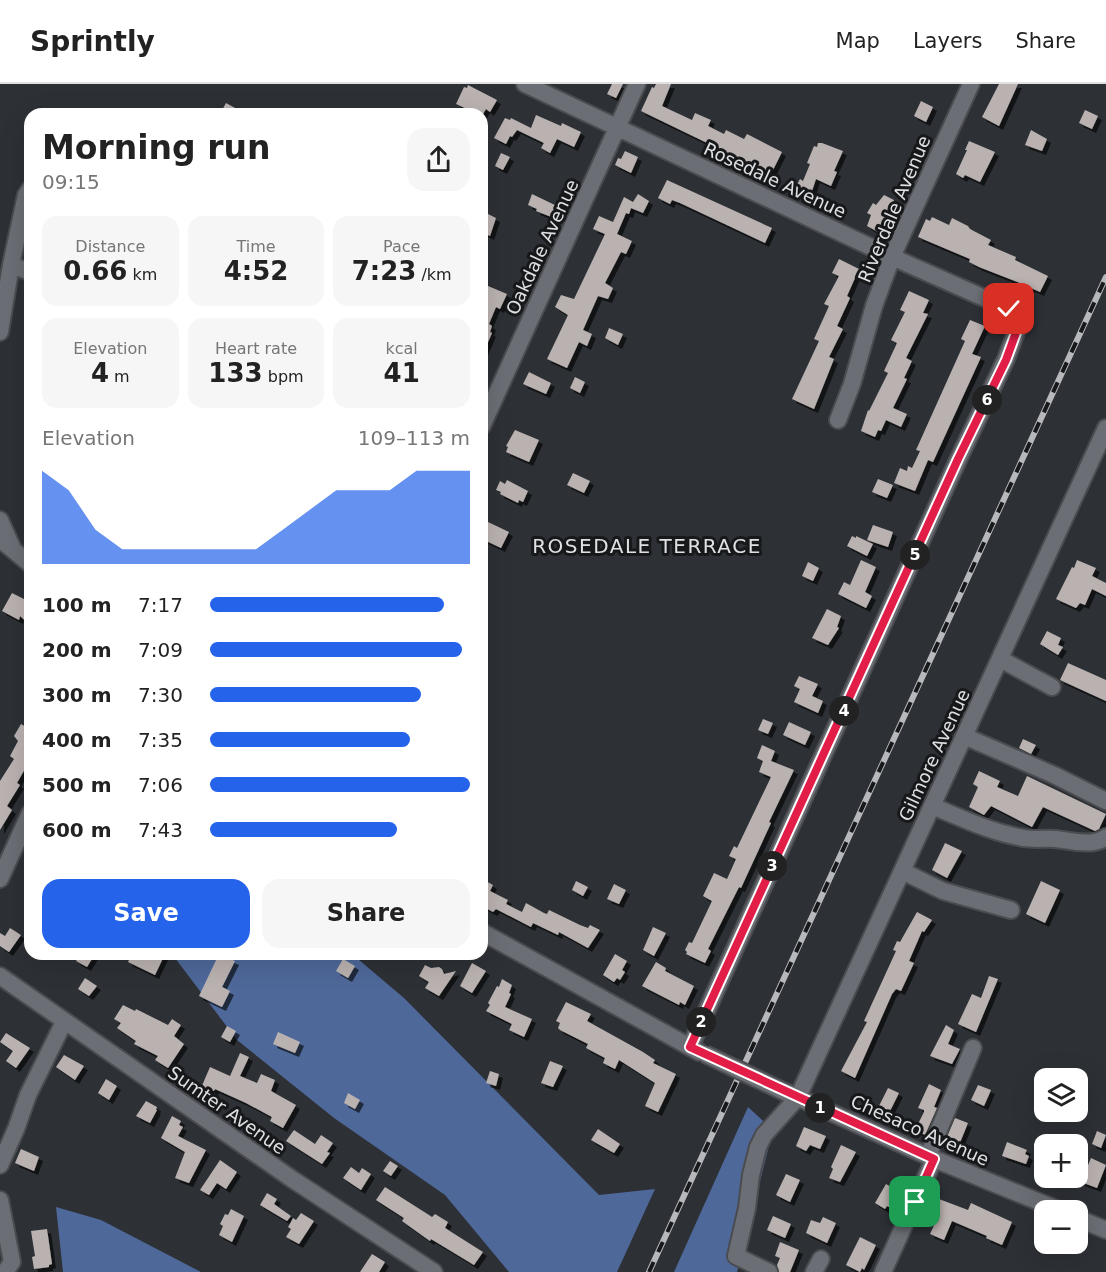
<!DOCTYPE html>
<meta charset="utf-8">
<style>
:root{--surface:#fff;--page:#f6f6f6;--text:#222;--muted:#767676;--line:#e0e0e0;--accent:#2563eb}
body{margin:0;font-family:"DejaVu Sans",sans-serif;background:var(--page);color:var(--text);height:100vh;display:flex;flex-direction:column;font-size:22px;white-space:nowrap}
*{box-sizing:border-box;margin:0}
p{font-size:20px;color:var(--muted)}
.icon{flex:none;width:33px;height:33px;fill:none;stroke:currentColor;stroke-width:2;stroke-linecap:round;stroke-linejoin:round}
.map{position:relative;flex:1;overflow:hidden}
.panel{position:absolute;left:24px;top:24px;width:464px;height:852px;display:flex;flex-direction:column;background:var(--surface);border-radius:18px;box-shadow:0 6px 24px #0002}
.panel>*{flex:none}
.controls{position:absolute;left:1034px;top:984px;display:grid;gap:12px}
.controls a{display:grid;place-items:center;width:54px;height:54px;border-radius:12px;background:var(--surface);box-shadow:0 6px 24px #0002;font-size:30px}
.pin{position:absolute;display:grid;place-items:center;width:51px;height:51px;color:#fff;margin:-26px;border-radius:12px;box-shadow:0 3px 9px #0006}
.km{position:absolute;width:30px;height:30px;margin:-15px;border-radius:50%;background:#222;color:#fff;font-size:16px;line-height:30px;text-align:center}
.round{display:grid;place-items:center;flex:none;width:63px;height:63px;border-radius:18px;background:var(--page)}
.headline{display:flex;align-items:center;justify-content:space-between;height:102px;padding:0 18px}
h1{font-size:33px;font-weight:600;line-height:45px}
.metrics{display:grid;grid-template-columns:repeat(3,1fr);gap:9px;height:102px;padding:6px 18px}
.metrics div{display:grid;align-content:center;border-radius:15px;background:var(--page);text-align:center}
.metrics b{font-size:26px;font-weight:600}
.metrics small{font-size:16px;font-weight:400}
.metrics p{font-size:16px}
.chart{height:168px;padding:12px 18px}
.chart p{display:flex;justify-content:space-between}
.chart svg{width:100%;height:108px;margin-top:6px;fill:var(--accent);opacity:.7}
.primary-button{display:flex;gap:12px;margin-top:auto;padding:12px 18px}
.primary-button a{flex:1;height:69px;border-radius:18px;background:var(--accent);color:#fff;font-size:24px;font-weight:600;line-height:69px;text-align:center}
.primary-button a+a{background:var(--page);color:var(--text)}
ul{padding:0 18px;list-style:none;font-size:20px}
li{display:grid;grid-template-columns:96px 72px 1fr;align-items:center;height:45px}
li i{height:15px;border-radius:8px;background:var(--accent)}
header{display:flex;align-items:center;gap:36px;box-sizing:border-box;height:84px;padding:0 30px;background:var(--surface);border-bottom:2px solid var(--line)}
header strong{font-size:28px}
nav{display:flex;gap:33px;margin-inline-start:auto;font-size:21px}
.map>svg:first-child{display:block}
</style>
<header>
<strong>Sprintly</strong>
<nav><a>Map</a><a>Layers</a><a>Share</a></nav>
</header>
<div class="map">
<svg width="1106" height="1188" viewBox="0 0 1106 1188">
<defs>
<filter id="shadow"><feDropShadow dx="4" dy="4" stdDeviation="0" flood-color="#0009"/></filter>
</defs>
<rect width="100%" height="100%" fill="#2d3035"/>
<!-- forest -->
<path fill="#4e6899" d="M172 870H352L404 914 599 1111 655 1105 617 1188H509L445 1111 334 1034 237 956Z
M748 1023 773 1046 737 1188H674Z
M56 1123 101 1136 201 1188H63Z"/>
<!-- building -->
<path fill="#bab2b0" filter="url(#shadow)" d="M612 0H623L616 14 607 10Z
M656 0H671L662 22 692 36 695 29 711 36 708 42 724 50 726 46 744 55 747 50 782 68 771 90 641 27 652 3 654 4Z
M999 0H1018L999 42 982 33Z
M468 1 497 16 490 28 486 25 483 30H478L456 20 464 3 467 4Z
M921 17 933 23 926 38 914 32Z
M226 19 246 30H220Z
M1085 26 1098 32 1092 45 1079 39Z
M536 31 561 42 562 39 581 48 574 63 557 55 550 69 541 64 544 59 517 46 512 53 510 52 506 60 494 54 505 34 510 36 511 34 531 44Z
M1031 46 1047 55 1042 67 1025 61Z
M969 57 995 68 980 98 965 91 963 94 956 90 967 66H965Z
M818 59H822L843 67 834 87 837 88 831 102 816 95 811 110 796 103 800 95 803 97 810 80 807 79 814 62 817 63Z
M625 67 638 73 631 89 615 81 618 74 621 75Z
M501 69 510 73 503 86 495 82Z
M667 96 772 144 765 159 680 119 672 116 670 120 658 114Z
M532 110 559 123 554 134 536 127 537 125 528 121Z
M638 110 649 117 643 129 631 124 629 130 626 129 617 150 632 157 626 170 621 168 605 199 613 204 608 215 598 212 583 246 592 250 587 262 579 258 567 284 547 275 568 231 555 223 561 211 574 215 605 150 593 145 599 132 613 138 624 113 633 118Z
M884 111 894 116 892 121 895 122 880 149 867 142 871 131 867 129 873 119 876 121Z
M482 127 496 134 490 152 482 148Z
M932 133 949 141 952 134 968 142 970 145 991 156 988 161 1016 173 1015 176 1048 192 1040 208 1031 204 1030 206 1019 201 1020 199 979 183 969 178 970 175 918 153 926 135 930 137Z
M839 175 859 185 847 212 850 214 837 242 843 245 829 273 834 275 814 325 792 315 819 257 814 255 829 222 824 220 839 192 832 189Z
M488 202 507 210 500 225 496 223 489 240 492 242 490 248 492 249 482 272V229L486 219 482 216V212Z
M909 207 929 216 923 229 928 230 906 274 912 277 904 294 907 295 893 324 907 330 901 343 886 336 881 347 878 346 875 353 861 347 868 326 869 327 888 289 884 287 897 259 891 256 905 228 900 226Z
M970 236 985 242 972 270 981 273 933 378 928 376 915 407 894 399 900 384 907 387 908 382 912 384 920 367 916 366 965 257 961 255Z
M609 244 623 250 618 261 605 254Z
M529 288 551 299 546 310 523 300Z
M575 293 585 298 580 309 570 304Z
M515 346 539 356 529 378 506 368 508 363 506 362Z
M573 389 590 397 584 409 567 401Z
M878 395 893 401 887 414 872 408Z
M507 396 528 407 523 418 519 416 518 419 500 410 501 408 496 406 500 397 505 400Z
M488 438 509 448 501 464 482 455Z
M873 441 893 448 888 463 867 456Z
M852 452 856 454V452L873 460 867 472 847 462Z
M861 476 876 483 865 508 872 512 866 524 838 510 844 498 850 501Z
M1077 476 1096 484 1092 492 1106 499V512L1092 505 1085 521 1080 519 1076 524 1056 515 1072 483 1074 484Z
M808 478 819 484 813 497 802 492Z
M12 509 30 518V541L20 532 19 536 2 527Z
M827 525 841 532 837 543 839 544 828 561 812 554Z
M1047 547 1061 554 1058 561 1063 563 1058 571 1040 560Z
M1068 579 1106 596V617L1060 596Z
M799 592 818 600 812 612 823 617 818 629 794 618 800 605 794 602Z
M763 635 773 639 768 650 758 646Z
M789 638 811 648 805 661 783 651Z
M21 640 30 645V676L17 699 20 701 7 722 12 726 0 746V697L14 675 10 672 18 657 14 652Z
M1023 655 1036 661 1031 670 1019 664Z
M762 661 775 667 771 677 794 686 769 738 771 739 741 804 739 803 708 865 711 867 705 879 686 870 687 868 685 866 689 858 692 859 712 817 703 812 714 789 727 795 736 775 729 772 734 762 737 764 771 693 759 688 763 677 757 674Z
M979 687 1000 697 997 703 1018 712 1027 692 1106 730 1099 745 1095 747 1043 723 1032 743 991 722 984 731 969 723 978 703 973 700Z
M945 759 962 767 947 794 932 786Z
M482 795 493 801 490 807 508 816 506 820 522 828 526 819 544 829 547 830 549 826 580 841 588 844 590 841 600 846 588 864 559 848 558 851 533 839 531 843 496 825 493 828 482 822Z
M576 797 588 803 583 812 572 806Z
M1041 797 1060 806 1045 839 1026 830Z
M614 800 626 806 619 820 607 815Z
M917 828 932 836 924 848 922 847 909 877 914 879 901 907 896 905 892 910 855 994 841 987 867 938 864 937 896 867 893 866 897 857 900 858Z
M653 843 666 849 654 872 643 866Z
M10 844 21 851 9 868 0 862V849L5 852Z
M80 870H95L87 883 76 877Z
M132 870H165L155 891 128 878Z
M219 870 235 877 222 903 230 907 222 923 199 912Z
M615 870 627 877 622 886 625 888 620 896 617 894 614 898 603 891Z
M343 875 355 882 348 894 336 887Z
M656 878 666 884 665 887 694 902 685 921 680 918 679 921 642 902Z
M472 879 486 887 472 909 460 902Z
M425 881 431 884 439 883 442 885 444 890 456 887 439 912 425 904 429 898 419 892Z
M989 892 998 895 976 948 958 940 972 910 981 914Z
M85 894 97 902 89 912 78 905Z
M502 895 512 901 509 909 511 910 505 923 532 935 524 953 509 946 512 940 486 927 490 921 488 919 497 902 499 903Z
M566 918 591 930 587 937 643 968 655 976 653 979 676 990 658 1028 645 1022 655 999 619 976 615 985 603 979 605 974 586 964 588 960 560 946 558 944 560 939 556 937Z
M123 921 135 927 136 925 168 941 172 935 181 941 174 952 184 960 168 984 155 976 158 972 134 960 136 957 117 944 121 939 114 935Z
M946 941 954 946 948 960 960 965 952 980 930 972Z
M227 942 236 947 230 958 221 953Z
M278 948 300 958 295 969 273 960Z
M6 949 30 964 16 984 6 977 13 967 0 958Z
M240 969 249 973 240 992 257 999 261 990 275 996 271 1007 296 1021 283 1044 270 1037 272 1033 246 1019 215 1005 214 1007 210 1005 209 1007 201 1004 210 983 230 992Z
M64 971 84 982 75 996 56 983Z
M550 977 563 982 553 1003 541 999Z
M490 987 499 990 496 1002 486 999Z
M106 995 117 1002 109 1016 98 1009Z
M929 1000 941 1006 934 1023 937 1024 925 1051 915 1046 924 1028V1026L918 1024Z
M978 1001 991 1006 984 1022 971 1016Z
M888 1004 899 1009 890 1027 879 1022Z
M348 1009 360 1016 355 1025 344 1019Z
M146 1017 157 1023 156 1026H157L150 1039 136 1032Z
M172 1032 181 1037 179 1041 183 1043 178 1052 206 1066 189 1099 175 1094 185 1068 161 1054Z
M955 1034 968 1039 959 1061 946 1055Z
M804 1043 826 1052 820 1065 810 1061 806 1067 796 1062Z
M598 1045 620 1060 614 1069 591 1056Z
M294 1046 315 1060 321 1051 333 1059 327 1068 330 1069 322 1080 286 1057Z
M1097 1047 1106 1051 1101 1064 1092 1060Z
M1007 1058 1027 1066 1025 1070 1029 1072 1026 1080 1002 1072Z
M841 1061 856 1068 840 1098 829 1094 833 1085 831 1083Z
M21 1065 39 1073 34 1087 15 1079Z
M1091 1074 1106 1081 1097 1104 1081 1098Z
M220 1076 237 1088 226 1105 217 1099 209 1111 200 1106Z
M390 1077 398 1082 391 1092 383 1087Z
M351 1083 359 1089 362 1084 371 1090 361 1106 343 1094Z
M786 1090 800 1096 790 1118 776 1111Z
M886 1100 898 1107 889 1123 887 1122 885 1125 875 1119Z
M385 1103 429 1131 432 1133 435 1130 448 1138 445 1144 483 1168 474 1181 431 1155 430 1157 402 1137 404 1134 376 1116Z
M267 1109 277 1115 274 1120 291 1132 287 1137 260 1121Z
M939 1115 968 1126 971 1119 1012 1138 1002 1161 986 1154 987 1152 952 1137 944 1156 930 1150 937 1135V1131L933 1129Z
M231 1125 244 1132 232 1158 219 1151 223 1142 220 1140 225 1130 228 1131Z
M301 1129 314 1137 299 1160 286 1153 291 1145 288 1143 291 1138 293 1134 296 1136Z
M1044 1131V1159L1034 1155Z
M773 1132 791 1140 785 1154 767 1146Z
M823 1133 836 1139 827 1159 806 1149 811 1136 820 1139Z
M47 1145 52 1180 49 1181V1183L34 1185 32 1173 35 1172 31 1147Z
M860 1153 876 1161 864 1186 862 1184 860 1188 846 1181Z
M780 1158 799 1166 790 1188H779L777 1181 780 1174 775 1172Z
M372 1170 385 1178 379 1188H360Z"/>
<g fill="none" stroke-linecap="round" stroke-linejoin="round">
<defs>
<path id="minor" d="M525 0 892 173 1009 225 1015 235 1017 246 1006 275 958 376 690 963
M11 181 26 111 30 105
M0 248 11 181 30 188
M838 336 852 300 874 222 892 173 971 0
M482 342 637 0
M0 436 12 463
M0 455 30 480
M1000 575 1052 603
M964 652 1054 691 1106 717
M932 722C962 734 992 749 1024 754 1035 756 1046 754 1056 755 1071 757 1093 763 1106 753
M902 787 943 807 1011 826
M0 795 30 729
M482 848 699 968
M0 892 292 1095 434 1188
M788 1009 934 1075 1059 1126
M928 1072 973 964
M0 1081 16 1045 28 1011 64 938
M0 1116 12 1178 5 1188
M1077 1134 1106 1146
M769 1188 736 1172 747 1124 751 1091 758 1063 764 1051 798 1013 1106 344
M814 1188 821 1175
M883 1188 934 1075"/>
</defs>
<!-- minor casing -->
<use href="#minor" stroke="#4a4c50" stroke-width="20"/>
<!-- minor -->
<use href="#minor" stroke="#6b6f75" stroke-width="16"/>
<defs>
<path id="rail" d="M649 1188 1106 193"/>
</defs>
<!-- rail casing -->
<use href="#rail" stroke="#b6b8bc" stroke-width="6"/>
<!-- rail -->
<use href="#rail" stroke="#17181a" stroke-width="4" stroke-dasharray="11" stroke-linecap="butt"/>
<defs>
<path id="minor-bridge" d="M705 970 787 1009"/>
</defs>
<!-- minor-bridge casing -->
<use href="#minor-bridge" stroke="#4a4c50" stroke-width="20" stroke-linecap="butt"/>
<!-- minor-bridge -->
<use href="#minor-bridge" stroke="#6b6f75" stroke-width="16"/>
</g>
<g fill="none" stroke-linecap="round" stroke-linejoin="round">
<defs>
<path id="route" d="M915 1118 934 1075 690 963 958 375 1006 276 1017 246 1015 235 1009 225"/>
</defs>
<!-- route casing -->
<use href="#route" stroke="#fff" stroke-width="12"/>
<!-- route -->
<use href="#route" stroke="#e11d48" stroke-width="8"/>
</g>
<g text-anchor="middle" dominant-baseline="central" stroke-width="6" stroke-linejoin="round" paint-order="stroke">
<!-- street labels -->
<g font-size="18" fill="#dee0e3" stroke="#17181a">
<text transform="translate(775 96) rotate(25)">Rosedale Avenue</text>
<text transform="translate(894 125) rotate(-67)">Riverdale Avenue</text>
<text transform="translate(542 163) rotate(-65)">Oakdale Avenue</text>
<text transform="translate(934 671) rotate(-65)">Gilmore Avenue</text>
<text transform="translate(227 1026) rotate(35)">Sumter Avenue</text>
<text transform="translate(920 1046) rotate(24)">Chesaco Avenue</text>
</g>
<!-- neighbourhood labels -->
<g font-size="20" letter-spacing="1.5" fill="#dee0e3" stroke="#17181a">
<text x="647" y="462">ROSEDALE TERRACE</text>
</g>
</g>
</svg>
<div class="controls">
<a><svg class="icon" aria-label="layers" viewBox="0 0 24 24"><path d="M12 4l9 5-9 5-9-5zM3 14l9 5 9-5"/></svg></a>
<a>+</a>
<a>−</a>
</div>
<div class="pin" style="left:915px;top:1118px;background:#1e9e55"><svg class="icon" aria-label="arrive" viewBox="0 0 24 24"><path d="M6 21V4h12l-3 4 3 4H6"/></svg></div>
<div class="pin" style="left:1009px;top:225px;background:#d93025"><svg class="icon" aria-label="check" viewBox="0 0 24 24"><path d="M5 12l5 5 9-10"/></svg></div>
<b class="km" style="left:820px;top:1024px">1</b>
<b class="km" style="left:701px;top:938px">2</b>
<b class="km" style="left:772px;top:782px">3</b>
<b class="km" style="left:844px;top:627px">4</b>
<b class="km" style="left:915px;top:471px">5</b>
<b class="km" style="left:987px;top:316px">6</b>
<section class="panel">
<div class="headline"><div><h1>Morning run</h1><p>09:15</p></div><a class="round"><svg class="icon" aria-label="share" viewBox="0 0 24 24"><path d="M12 15V3M7 8l5-5 5 5M5 13v7h14v-7"/></svg></a></div>
<div class="metrics">
<div><p>Distance</p><b>0.66<small> km</small></b></div>
<div><p>Time</p><b>4:52</b></div>
<div><p>Pace</p><b>7:23<small> /km</small></b></div>
</div>
<div class="metrics">
<div><p>Elevation</p><b>4<small> m</small></b></div>
<div><p>Heart rate</p><b>133<small> bpm</small></b></div>
<div><p>kcal</p><b>41</b></div>
</div>
<div class="chart"><p><span>Elevation</span>109–113 m</p>
<svg viewBox="0 0 160 44" preserveAspectRatio="none"><path d="M0 44V6L10 14L20 30L30 38L40 38L50 38L60 38L70 38L80 38L90 30L100 22L110 14L120 14L130 14L140 6L150 6L160 6V44z"/></svg>
</div>
<ul>
<li><b>100 m</b>7:17<i style="width:90%"></i></li>
<li><b>200 m</b>7:09<i style="width:97%"></i></li>
<li><b>300 m</b>7:30<i style="width:81%"></i></li>
<li><b>400 m</b>7:35<i style="width:77%"></i></li>
<li><b>500 m</b>7:06<i style="width:100%"></i></li>
<li><b>600 m</b>7:43<i style="width:72%"></i></li>
</ul>
<div class="primary-button"><a>Save</a><a>Share</a></div>
</section>
</div>
